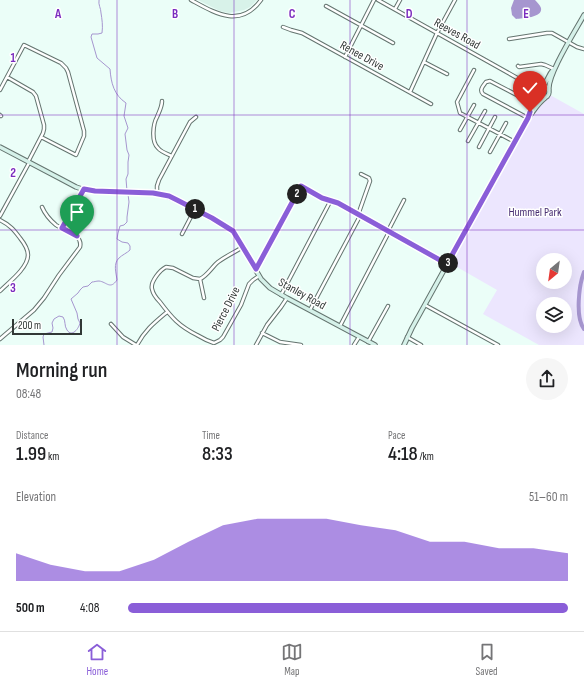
<!DOCTYPE html>
<meta charset="utf-8">
<style>
:root{--surface:#fff;--page:#f6f6f6;--text:#202124;--muted:#757577;--line:#e0e0e0;--accent:#8a5ed8}
body{margin:0;font-family:"Sofia Sans Condensed",sans-serif;background:var(--page);color:var(--text);height:100vh;display:flex;flex-direction:column;font-size:15px;white-space:nowrap}
*{box-sizing:border-box;margin:0}
p{font-size:13px;color:var(--muted)}
.icon{flex:none;width:22px;height:22px;fill:none;stroke:currentColor;stroke-width:2;stroke-linecap:round;stroke-linejoin:round}
.map{position:relative;height:345px;overflow:hidden}
.side{display:flex;flex-direction:column;background:var(--surface);flex:1}
.side>*{flex:none}
.needle{width:26px;rotate:209deg}
.buttons{position:absolute;left:536px;top:253px;display:grid;gap:8px}
.buttons a{display:grid;place-items:center;width:36px;height:36px;border-radius:50%;background:var(--surface);box-shadow:0 4px 16px #0002;font-size:20px}
.scale{position:absolute;left:12px;bottom:10px;width:70px;box-sizing:border-box;padding-left:4px;border:2px solid #313836;border-top:0;font-size:11px;line-height:14px;white-space:nowrap;color:#313836;-webkit-text-stroke:3px #fff;paint-order:stroke}
.pin{position:absolute;display:grid;place-items:center;width:34px;height:34px;color:#fff;margin:-41px -17px;border-radius:50% 50% 50% 0;rotate:-45deg;box-shadow:0 0 4px #0007}
.pin .icon{rotate:45deg}
.km{position:absolute;width:20px;height:20px;margin:-10px;border-radius:50%;background:#222;color:#fff;font-size:11px;line-height:20px;text-align:center}
.round{display:grid;place-items:center;flex:none;width:42px;height:42px;border-radius:21px;background:var(--page)}
.head{display:flex;align-items:center;justify-content:space-between;height:68px;padding:0 16px}
h1{font-size:22px;font-weight:600;line-height:30px}
.stats{display:grid;grid-template-columns:repeat(3,1fr);gap:6px;height:68px;padding:4px 16px}
.stats div{display:grid;align-content:center}
.stats b{font-size:20px;font-weight:600}
.stats small{font-size:11px;font-weight:400}
.stats p{font-size:11px}
.chart{height:112px;padding:8px 16px}
.chart p{display:flex;justify-content:space-between}
.chart svg{width:100%;height:72px;margin-top:4px;fill:var(--accent);opacity:.7}
ul{padding:0 16px;list-style:none;font-size:13px}
li{display:grid;grid-template-columns:64px 48px 1fr;align-items:center;height:30px}
li i{height:10px;border-radius:5px;background:var(--accent)}
.tabs{display:flex;justify-content:space-around;align-items:center;height:56px;border-top:1px solid var(--line);background:var(--surface);font-size:11px;color:var(--muted)}
.tabs a{display:grid;justify-items:center;gap:2px}
.tabs .selected{color:var(--accent)}
.map>svg:first-child{display:block}
</style>
<div class="map">
<svg width="584" height="345" viewBox="0 0 584 345">
<rect width="100%" height="100%" fill="#ebfef8"/>
<!-- built -->
<path fill="#d8f2e9" d="M198 0H257L250 7 244 10 229 13 220 11Z"/>
<!-- green -->
<path fill="#ece6fe" fill-rule="evenodd" d="M550 95 584 114V345H539L483 314 497 290 450 263 535 112ZM543 260H565V282H543ZM543 304H565V326H543Z"/>
<!-- water -->
<path fill="#a696cf" d="M514 0H535C537 2 540 5 541 8 543 18 522 18 516 19L512 15 511 8Z"/>
<g fill="none" stroke-linecap="round" stroke-linejoin="round">
<!-- stream -->
<path stroke="#a696cf" stroke-width="1" d="M99 0C98 5 101 8 101 13 102 19 103 26 102 33L98 34H92L91 37 97 58 110 69C111 83 114 95 126 103L124 116 128 128 125 134 127 150 129 155 128 162V174L126 179 127 191
M44 345 43 337 44 334 52 332 53 328 52 323 54 319 59 316 63 317C66 321 64 326 67 330 72 338 79 328 80 323L78 319 77 313 71 299 78 293 80 290 83 287 88 286 92 282C94 282 96 281 99 281 107 282 110 290 117 280 116 272 113 264 119 258 122 255 127 253 130 250V246L128 243 122 242 117 239 118 233 120 226 124 225 127 222V217L129 202 128 194"/>
<!-- river -->
<path stroke="#a696cf" stroke-width="4" d="M584 272C579 285 575 317 584 329"/>
<defs>
<path id="street" d="M191 0C215 13 240 29 261 0
M378 0 528 84 537 92
M326 6 393 43
M395 9 400 0
M283 27 291 30 302 33 431 104
M509 39 547 33H552L577 47 584 49
M345 57 374 0
M424 62 447 74
M518 66 519 67 541 64 545 65 554 69
M474 70 457 102 460 113 515 142
M7 77 33 92 36 96 44 125V129L43 133 28 162
M531 84 538 87 541 86
M0 90 24 45 61 63 66 68 68 72 84 131V136L76 155 41 137
M410 92 437 33 455 0
M162 101C162 107 159 112 157 117 153 124 151 142 158 148 161 152 167 154 172 156
M0 115 1 116
M528 118 483 94C479 90 483 86 486 82L490 81 534 104
M460 130 474 105
M468 141 485 111
M479 147 495 117
M490 152 506 123
M157 194V186L159 180 190 122 196 117
M358 215 370 181 369 178 361 174
M0 216 29 163
M0 220C10 225 14 230 20 238 24 243 28 249 28 255 28 268 8 283 0 291
M63 228 83 190
M388 231 404 200
M182 234 195 209
M256 269 301 186 322 198 339 203 447 264
M200 279 193 278 173 268 166 267C160 270 150 282 152 289 153 294 157 299 160 302 172 318 179 326 197 335 202 338 208 341 214 343L220 340 223 337 241 305 249 284 253 280 259 276
M200 279C207 276 212 267 218 262 226 256 235 252 243 247
M200 279 204 298
M281 295 331 200
M425 305 498 345
M310 310 360 216
M111 324 123 337 136 345
M340 326 389 232
M262 333 280 342 301 345
M407 337 421 345
M0 339 34 310 44 298 59 275 80 247C83 234 65 231 56 225 50 220 45 214 42 207
M368 342 388 306
M137 345C145 330 154 323 167 312
M256 345 267 325 281 307 287 298
M354 345 359 337"/>
<path id="secondary" d="M537 92a6 6 0 1 1 12 0a6 6 0 1 1-12 0Z
M543 86C548 81 548 75 553 70
M549 90C547 75 576 30 584 15
M528 117 530 112 537 98V95
M0 147 61 179 76 187 85 190 95 191 153 193 163 195 177 200 195 209 233 231 261 279 270 288 287 298 375 345
M404 345 412 328 528 118C534 111 537 104 545 98"/>
</defs>
<!-- street casing -->
<use href="#street" stroke="#64746f" stroke-width="4.5"/>
<!-- secondary casing -->
<use href="#secondary" stroke="#64746f" stroke-width="5.5"/>
<!-- street -->
<use href="#street" stroke="#fff" stroke-width="2.5"/>
<!-- secondary -->
<use href="#secondary" stroke="#d5f1e9" stroke-width="3.5"/>
</g>
<g fill="none" stroke-linecap="round" stroke-linejoin="round">
<defs>
<path id="route" d="M77 236 62 228 84 189 95 191 153 193 169 196 177 200 212 218 233 231 256 269 301 186 322 198 338 203 447 264 528 118 530 112"/>
</defs>
<!-- route casing -->
<use href="#route" stroke="#fff" stroke-width="8"/>
<!-- route -->
<use href="#route" stroke="#8a5ed8" stroke-width="5"/>
</g>
<!-- grid -->
<path fill="none" stroke="#7b2cbf" stroke-width="1" stroke-opacity="0.55" d="M117 0V345M234 0V345M350 0V345M467 0V345M0 115H584M0 230H584"/>
<g text-anchor="middle" dominant-baseline="central" stroke-width="3" stroke-linejoin="round" paint-order="stroke">
<!-- street labels -->
<g font-size="12" fill="#313836" stroke="#fff">
<text transform="translate(457 34) rotate(29)">Reeves Road</text>
<text transform="translate(362 56) rotate(29)">Renee Drive</text>
<text transform="translate(302 294) rotate(29)">Stanley Road</text>
<text transform="translate(226 309) rotate(-63)">Pierce Drive</text>
</g>
<!-- park labels -->
<g font-size="12" fill="#472e72" stroke="#fff">
<text x="535" y="212">Hummel Park</text>
</g>
</g>
<g font-size="13" text-anchor="middle" font-weight="bold" fill="#7b2cbf" stroke="#fff" stroke-width="3" stroke-linejoin="round" paint-order="stroke">
<text x="58" y="18">A</text>
<text x="175" y="18">B</text>
<text x="292" y="18">C</text>
<text x="409" y="18">D</text>
<text x="526" y="18">E</text>
<text x="13" y="62">1</text>
<text x="13" y="177">2</text>
<text x="13" y="292">3</text>
</g>
</svg>
<div class="buttons">
<a><svg class="needle" viewBox="-14 -14 28 28"><path d="M0-13l5 13h-10z" fill="#e53935"/><path d="M0 13l5-13h-10z" fill="#757577"/></svg></a>
<a><svg class="icon" aria-label="layers" viewBox="0 0 24 24"><path d="M12 4l9 5-9 5-9-5zM3 14l9 5 9-5"/></svg></a>
</div>
<div class="scale">200 m</div>
<div class="pin" style="left:77px;top:236px;background:#1e9e55"><svg class="icon" aria-label="arrive" viewBox="0 0 24 24"><path d="M6 21V4h12l-3 4 3 4H6"/></svg></div>
<div class="pin" style="left:530px;top:112px;background:#d93025"><svg class="icon" aria-label="check" viewBox="0 0 24 24"><path d="M5 12l5 5 9-10"/></svg></div>
<b class="km" style="left:195px;top:209px">1</b>
<b class="km" style="left:297px;top:194px">2</b>
<b class="km" style="left:448px;top:263px">3</b>
</div>
<section class="side">
<div class="head"><div><h1>Morning run</h1><p>08:48</p></div><a class="round"><svg class="icon" aria-label="share" viewBox="0 0 24 24"><path d="M12 15V3M7 8l5-5 5 5M5 13v7h14v-7"/></svg></a></div>
<div class="stats">
<div><p>Distance</p><b>1.99<small> km</small></b></div>
<div><p>Time</p><b>8:33</b></div>
<div><p>Pace</p><b>4:18<small> /km</small></b></div>
</div>
<div class="chart"><p><span>Elevation</span>51–60 m</p>
<svg viewBox="0 0 160 44" preserveAspectRatio="none"><path d="M0 44V27L10 34L20 38L30 38L40 31L50 20L60 10L70 6L80 6L90 6L100 10L110 13L120 20L130 20L140 24L150 24L160 27V44z"/></svg>
</div>
<ul>
<li><b>500 m</b>4:08<i style="width:100%"></i></li>
</ul>
</section>
<nav class="tabs">
<a class="selected"><svg class="icon" aria-label="home" viewBox="0 0 24 24"><path d="M3 11l9-7 9 7M6 9v11h12V9"/></svg>Home</a>
<a><svg class="icon" aria-label="map" viewBox="0 0 24 24"><path d="M3 6l6-2 6 2 6-2v14l-6 2-6-2-6 2zM9 4v14M15 6v14"/></svg>Map</a>
<a><svg class="icon" aria-label="saved" viewBox="0 0 24 24"><path d="M7 4h10v16l-5-4-5 4z"/></svg>Saved</a>
</nav>
